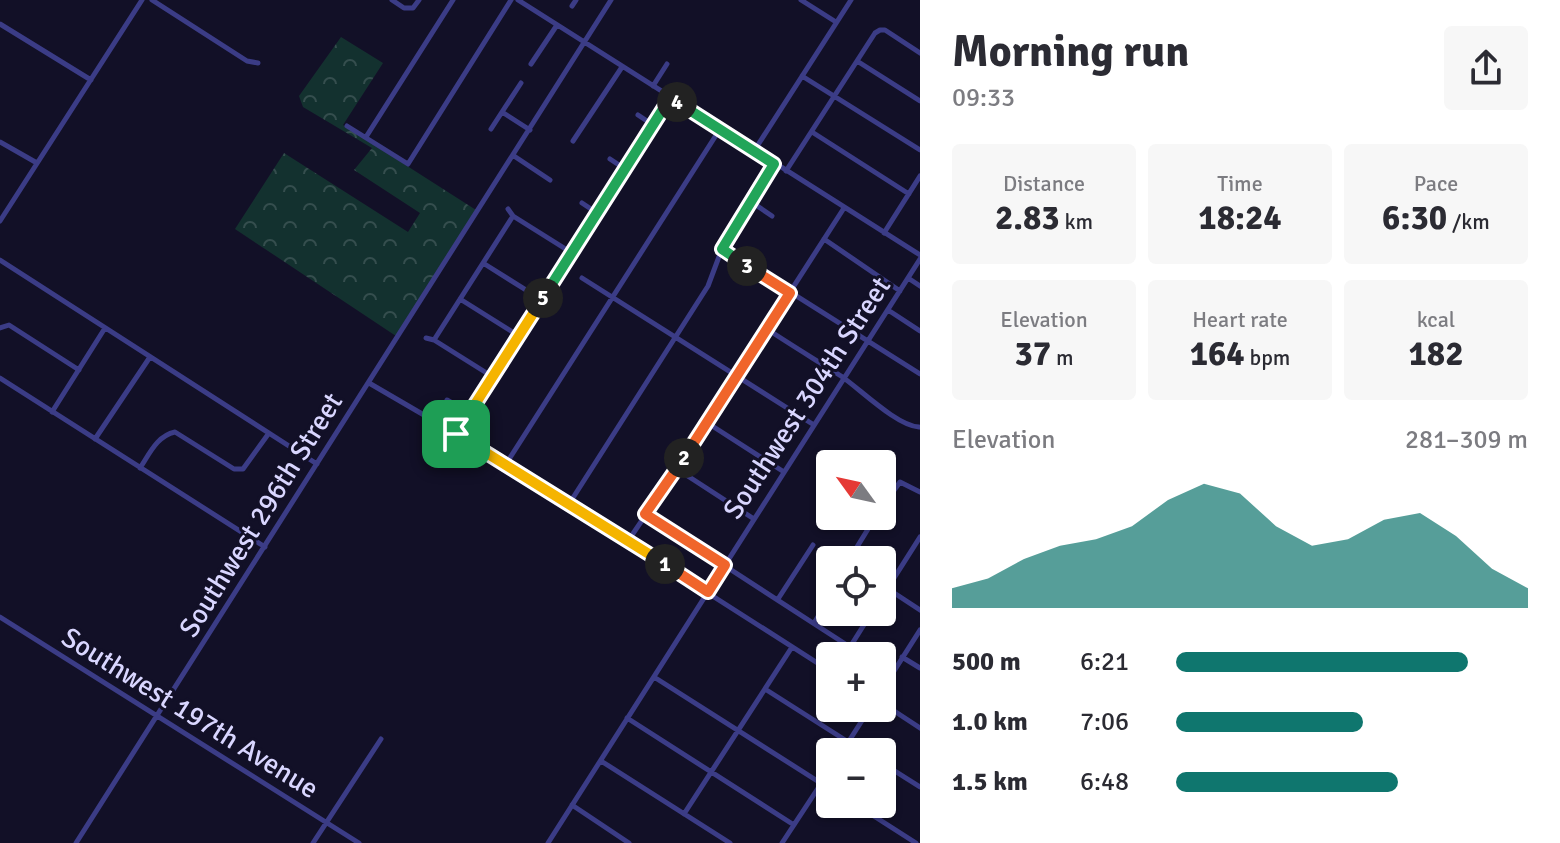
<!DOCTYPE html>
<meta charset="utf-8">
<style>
:root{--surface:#fff;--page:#f7f7f7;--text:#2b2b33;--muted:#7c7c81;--accent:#0f766e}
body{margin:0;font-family:Signika,sans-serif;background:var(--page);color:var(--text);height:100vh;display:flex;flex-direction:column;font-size:30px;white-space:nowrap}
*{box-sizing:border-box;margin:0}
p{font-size:26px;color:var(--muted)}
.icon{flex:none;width:44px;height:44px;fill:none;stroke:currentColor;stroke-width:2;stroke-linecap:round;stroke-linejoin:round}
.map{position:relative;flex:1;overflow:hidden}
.panel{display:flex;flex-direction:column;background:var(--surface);width:640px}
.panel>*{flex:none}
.needle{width:52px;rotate:303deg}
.controls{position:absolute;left:816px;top:450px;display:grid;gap:16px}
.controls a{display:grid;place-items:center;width:80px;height:80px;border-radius:8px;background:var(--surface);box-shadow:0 2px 6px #0004;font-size:40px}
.pin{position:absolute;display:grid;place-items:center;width:68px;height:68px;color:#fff;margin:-34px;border-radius:16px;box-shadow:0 4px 12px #0006}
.km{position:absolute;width:40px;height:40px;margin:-20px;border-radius:50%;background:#222;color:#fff;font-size:22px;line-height:40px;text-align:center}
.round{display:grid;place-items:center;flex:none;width:84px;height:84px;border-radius:8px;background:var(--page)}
.summary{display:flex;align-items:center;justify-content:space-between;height:136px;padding:0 32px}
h1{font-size:44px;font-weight:700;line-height:60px}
.stats{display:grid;grid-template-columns:repeat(3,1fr);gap:12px;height:136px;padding:8px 32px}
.stats div{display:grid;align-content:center;border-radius:8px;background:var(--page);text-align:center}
.stats b{font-size:34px;font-weight:700}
.stats small{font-size:22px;font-weight:400}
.stats p{font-size:22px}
.chart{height:224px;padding:16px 32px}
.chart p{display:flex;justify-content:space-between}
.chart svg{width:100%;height:144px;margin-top:8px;fill:var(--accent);opacity:.7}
ul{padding:0 32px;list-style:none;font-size:26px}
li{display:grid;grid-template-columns:128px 96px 1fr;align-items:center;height:60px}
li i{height:20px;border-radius:10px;background:var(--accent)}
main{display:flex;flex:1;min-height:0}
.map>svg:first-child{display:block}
</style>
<main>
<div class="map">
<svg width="920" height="843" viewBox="0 0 920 843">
<defs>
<pattern id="forest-crowns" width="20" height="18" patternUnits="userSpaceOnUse" patternTransform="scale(2)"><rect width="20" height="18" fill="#13312f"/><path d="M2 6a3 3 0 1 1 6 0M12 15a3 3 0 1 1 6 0" fill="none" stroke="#354e4e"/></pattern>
</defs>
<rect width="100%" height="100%" fill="#121027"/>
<!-- forest -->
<path fill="url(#forest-crowns)" d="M341 37 383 63 343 125 476 210 396 336 235 229 284 153 408 232 420 213 354 170 372 148 303 107 299 96Z"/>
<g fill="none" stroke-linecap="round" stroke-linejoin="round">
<!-- minor -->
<path stroke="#3b3c86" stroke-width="5" d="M152 0 247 61 258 63
M392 0 404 8H413L419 0
M518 0 920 255
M801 0 836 22
M572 6 576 0
M0 24 91 80
M857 61 920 101
M531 64 557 25
M802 76 920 150
M521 83 502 112 530 130
M653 86 667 64
M638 115 653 125
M347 126 408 164 511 0
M491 129 502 112
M812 132 909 194
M366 137 453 0
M573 141 622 67
M0 142 37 163
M754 151 851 0
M514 156 550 180
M610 159 625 169
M786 171 875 33 880 30H885L920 53
M750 201 772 216
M582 203 597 213
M508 209 513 216 572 253
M0 221 142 0
M884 233 920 176
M824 239 900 291
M722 249 920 374
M0 260 317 464
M483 263 542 300
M582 278 814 425
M908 278 920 286
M460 299 519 336
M888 310 920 331
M0 328 9 325 79 370
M767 329C791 345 816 360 841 376 860 389 897 426 919 427
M426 338 434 340 493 377
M434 340 513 216
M0 378 265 547
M369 383 484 450 830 671
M447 400 469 413
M52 412 105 328
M706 422 784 472
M456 434 670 98
M95 439 150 357
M506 464 720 129
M140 468C150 453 157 436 175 432L234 469H243L269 433
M677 469 754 519
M569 504 708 286 726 238 774 164
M882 507 900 482 920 492
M645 514 850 647 872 612
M628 541 666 485 844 208
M849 560 876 516
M882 585 920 610
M882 597 920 537
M778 599 813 545
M0 617 359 843
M814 623 827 602
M902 657 920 668
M654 677 830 789
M765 689 864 752
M882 690 920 630
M882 703 920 728
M627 718 794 825
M842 752 870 708
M601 761 730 843
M882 763 920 787
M855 804 916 843
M572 805 629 843
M684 814 792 647
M76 843 611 0
M313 843 381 739
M548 843 920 259
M782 843 830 770"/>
</g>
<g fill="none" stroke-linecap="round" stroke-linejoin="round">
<defs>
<path id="split-1" d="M456 434 665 564"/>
<path id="split-2" d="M665 564 708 592 725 565 645 514 684 458"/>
<path id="split-3" d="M684 458 790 293 747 266"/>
<path id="split-4" d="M677 102 774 164 722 249 747 266"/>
<path id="split-5" d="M543 298 670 98 677 102"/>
<path id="split-6" d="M456 434 543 298"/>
</defs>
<!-- split-1 casing -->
<use href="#split-1" stroke="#fff" stroke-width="16"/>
<!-- split-2 casing -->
<use href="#split-2" stroke="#fff" stroke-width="16"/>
<!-- split-3 casing -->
<use href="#split-3" stroke="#fff" stroke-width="16"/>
<!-- split-4 casing -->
<use href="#split-4" stroke="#fff" stroke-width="16"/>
<!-- split-5 casing -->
<use href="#split-5" stroke="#fff" stroke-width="16"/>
<!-- split-6 casing -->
<use href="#split-6" stroke="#fff" stroke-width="16"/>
<!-- split-1 -->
<use href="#split-1" stroke="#f5b400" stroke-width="10"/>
<!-- split-2 -->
<use href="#split-2" stroke="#f0652b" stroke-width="10"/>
<!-- split-3 -->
<use href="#split-3" stroke="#f0652b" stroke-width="10"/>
<!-- split-4 -->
<use href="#split-4" stroke="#22a559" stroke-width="10"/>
<!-- split-5 -->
<use href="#split-5" stroke="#22a559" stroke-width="10"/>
<!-- split-6 -->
<use href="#split-6" stroke="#f5b400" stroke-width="10"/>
</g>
<g text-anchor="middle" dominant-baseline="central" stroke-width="6" stroke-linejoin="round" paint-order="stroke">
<!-- street labels -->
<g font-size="28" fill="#d9d6ff" stroke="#121027">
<text transform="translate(807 398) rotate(-57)">Southwest 304th Street</text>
<text transform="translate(261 515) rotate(-58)">Southwest 296th Street</text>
<text transform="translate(190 713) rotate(32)">Southwest 197th Avenue</text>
</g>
</g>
</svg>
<div class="controls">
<a><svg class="needle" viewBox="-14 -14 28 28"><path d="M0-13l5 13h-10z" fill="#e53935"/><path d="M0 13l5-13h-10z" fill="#7c7c81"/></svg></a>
<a><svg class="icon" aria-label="locate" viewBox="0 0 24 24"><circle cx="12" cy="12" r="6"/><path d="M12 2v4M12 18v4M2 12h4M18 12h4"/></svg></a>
<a>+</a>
<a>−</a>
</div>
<div class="pin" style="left:456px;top:434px;background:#1e9e55"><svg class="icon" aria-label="arrive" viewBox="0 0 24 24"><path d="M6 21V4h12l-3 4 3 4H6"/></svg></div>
<b class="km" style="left:665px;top:564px">1</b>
<b class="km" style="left:684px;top:458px">2</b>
<b class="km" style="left:747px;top:266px">3</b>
<b class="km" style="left:677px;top:102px">4</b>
<b class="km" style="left:543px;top:298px">5</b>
</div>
<section class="panel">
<div class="summary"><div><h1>Morning run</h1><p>09:33</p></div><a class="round"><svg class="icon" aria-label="share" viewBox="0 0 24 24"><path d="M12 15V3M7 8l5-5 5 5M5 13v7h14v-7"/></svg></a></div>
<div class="stats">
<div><p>Distance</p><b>2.83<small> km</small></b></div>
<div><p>Time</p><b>18:24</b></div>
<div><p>Pace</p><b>6:30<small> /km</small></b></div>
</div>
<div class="stats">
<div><p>Elevation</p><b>37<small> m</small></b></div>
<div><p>Heart rate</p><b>164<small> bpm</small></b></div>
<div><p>kcal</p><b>182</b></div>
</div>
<div class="chart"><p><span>Elevation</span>281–309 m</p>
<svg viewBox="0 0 160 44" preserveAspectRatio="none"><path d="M0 44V38L10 35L20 29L30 25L40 23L50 19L60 11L70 6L80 9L90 19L100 25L110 23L120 17L130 15L140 22L150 32L160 38V44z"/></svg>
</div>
<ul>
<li><b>500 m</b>6:21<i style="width:83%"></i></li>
<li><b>1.0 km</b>7:06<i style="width:53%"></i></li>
<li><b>1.5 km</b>6:48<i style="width:63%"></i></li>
</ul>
</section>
</main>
